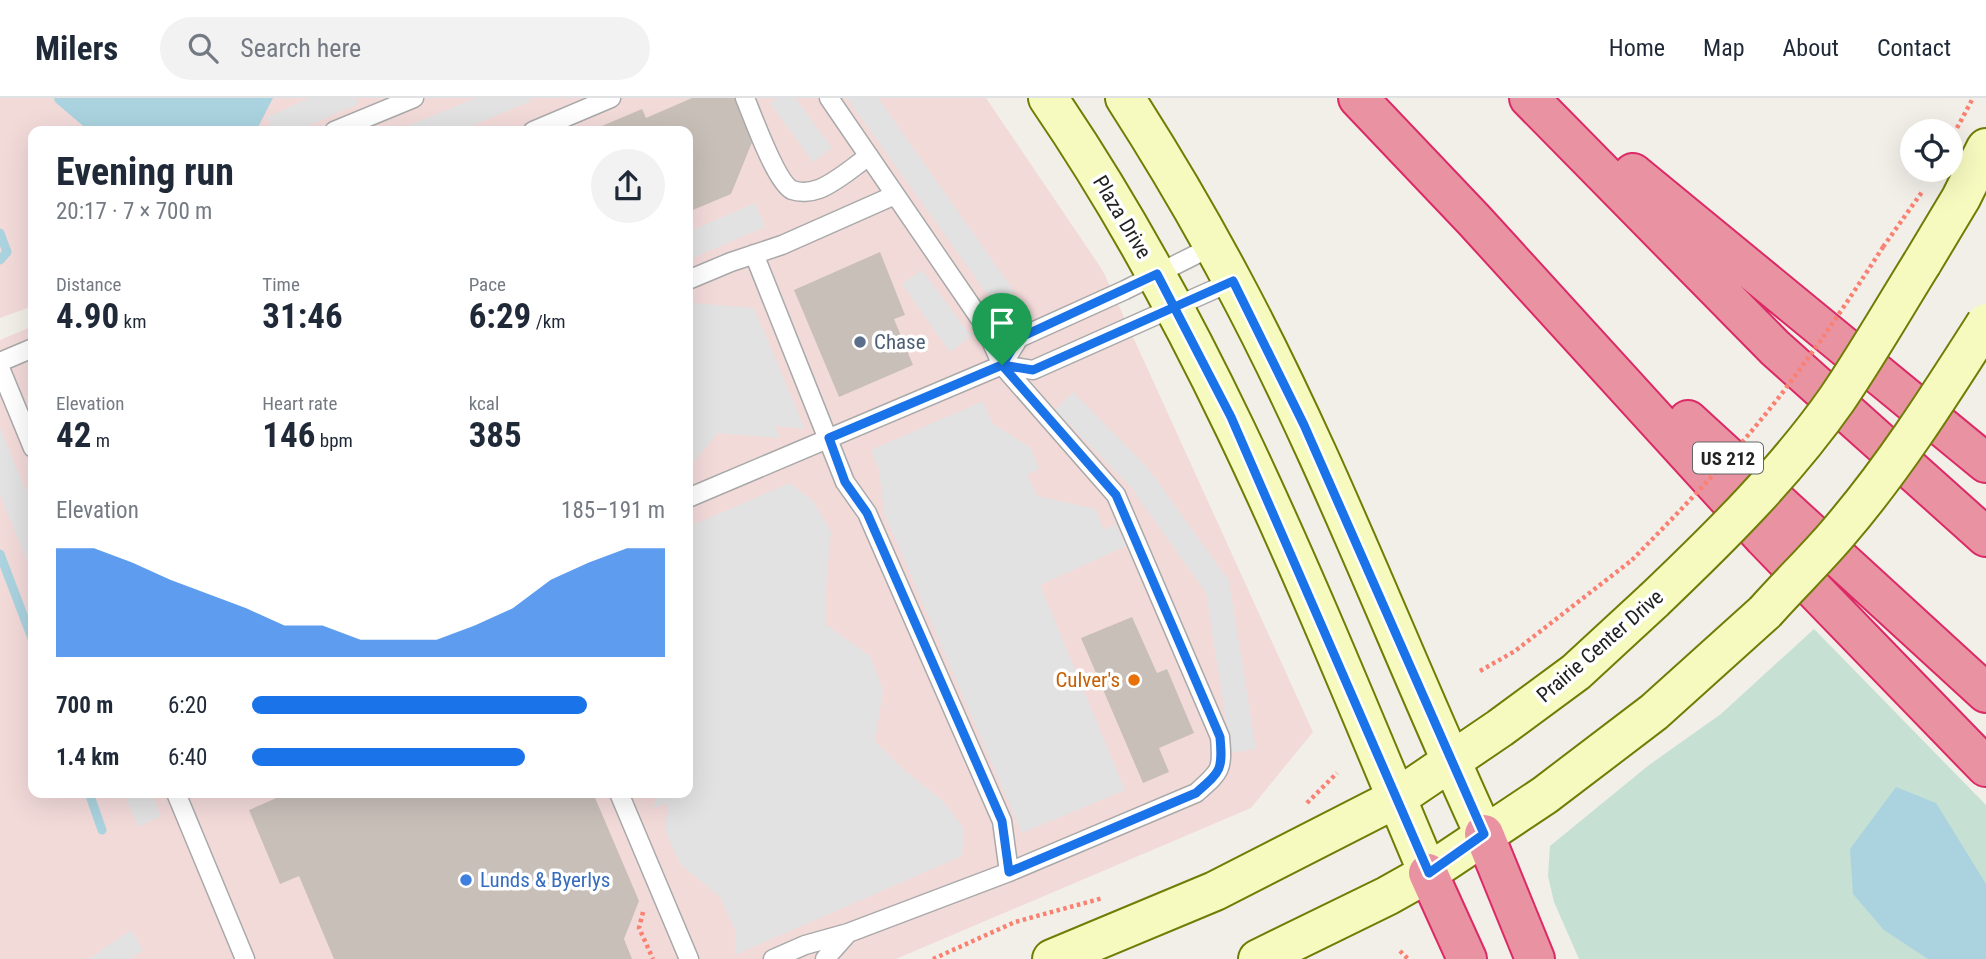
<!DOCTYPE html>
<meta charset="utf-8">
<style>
:root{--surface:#fff;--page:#f2f2f3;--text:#1f2937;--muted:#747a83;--line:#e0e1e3;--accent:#1a73e8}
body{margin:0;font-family:"Roboto Condensed",sans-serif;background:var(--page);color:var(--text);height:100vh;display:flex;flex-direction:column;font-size:26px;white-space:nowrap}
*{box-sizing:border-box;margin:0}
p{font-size:23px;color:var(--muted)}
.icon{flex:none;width:38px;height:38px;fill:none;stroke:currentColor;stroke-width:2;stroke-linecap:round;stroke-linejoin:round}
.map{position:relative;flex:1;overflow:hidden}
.drawer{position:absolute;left:28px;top:28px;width:665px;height:672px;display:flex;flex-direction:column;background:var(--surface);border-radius:14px;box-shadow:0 7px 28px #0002}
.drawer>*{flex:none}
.buttons{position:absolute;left:1900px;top:21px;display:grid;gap:14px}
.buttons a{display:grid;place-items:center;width:63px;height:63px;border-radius:50%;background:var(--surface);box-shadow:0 7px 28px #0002;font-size:35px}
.pin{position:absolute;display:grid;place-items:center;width:60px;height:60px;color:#fff;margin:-72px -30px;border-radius:50% 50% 50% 0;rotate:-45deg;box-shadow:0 0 7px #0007}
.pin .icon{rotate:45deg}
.round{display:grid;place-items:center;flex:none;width:74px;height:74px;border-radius:37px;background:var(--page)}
.head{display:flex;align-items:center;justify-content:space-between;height:119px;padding:0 28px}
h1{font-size:38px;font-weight:700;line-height:52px}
.metrics{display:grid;grid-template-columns:repeat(3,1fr);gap:10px;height:119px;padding:7px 28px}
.metrics div{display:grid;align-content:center}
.metrics b{font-size:35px;font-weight:700}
.metrics small{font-size:19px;font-weight:400}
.metrics p{font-size:19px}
.chart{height:196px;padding:14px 28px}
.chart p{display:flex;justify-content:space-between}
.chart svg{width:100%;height:126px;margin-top:7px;fill:var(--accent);opacity:.7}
ul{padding:0 28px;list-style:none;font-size:23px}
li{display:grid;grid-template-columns:112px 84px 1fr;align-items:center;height:52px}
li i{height:18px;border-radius:9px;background:var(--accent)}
header{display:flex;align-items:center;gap:42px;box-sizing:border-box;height:98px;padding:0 35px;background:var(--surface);border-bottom:2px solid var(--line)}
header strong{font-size:33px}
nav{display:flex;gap:38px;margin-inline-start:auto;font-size:24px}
.search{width:490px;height:63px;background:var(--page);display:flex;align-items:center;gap:18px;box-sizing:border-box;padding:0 24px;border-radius:38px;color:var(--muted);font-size:26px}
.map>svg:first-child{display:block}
</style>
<header>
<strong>Milers</strong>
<div class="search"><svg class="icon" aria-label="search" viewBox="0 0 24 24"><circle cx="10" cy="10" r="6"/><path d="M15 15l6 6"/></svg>Search here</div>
<nav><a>Home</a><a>Map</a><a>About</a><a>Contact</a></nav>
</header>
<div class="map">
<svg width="1986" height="861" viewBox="0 0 1986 861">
<rect width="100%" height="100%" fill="#f2efe9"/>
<!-- commercial -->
<path fill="#f2dad9" d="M0 0H986L1103 173 1313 634 1251 710 896 861H0V242L33 228V695H688V33H33V208L0 220Z"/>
<!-- wetland -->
<path fill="#c6e0d4" d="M1814 531 1986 707V861H1579L1554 804 1548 778 1550 748 1649 667 1721 616Z"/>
<!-- parking -->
<path fill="#e2e2e2" d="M310 0H356L358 6 296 33H273L267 19Z
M476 0H529L531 3 460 33H395Z
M777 0H795L832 50 813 64 770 5Z
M847 0H878L1014 193 995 207Z
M755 105 765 129 688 162V134Z
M922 172 971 238 950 254 902 186Z
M692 205 754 210 805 331 775 328 780 340 718 335 688 371V207Z
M1073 294 1148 370 1229 483 1256 651 1231 655 1206 495 1130 388 1055 312Z
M983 303 992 325 1031 350 1039 371 1027 377 1037 398 1095 411 1104 432 1116 426 1126 448 1040 487 1125 692 1022 735 884 415 879 372 871 352Z
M0 330 33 410V477L0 397Z
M790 385 813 403 831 434 826 487 825 526 870 558 883 592 875 643 902 670 943 703 964 731 962 758 735 857V831L720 799 680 766 665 732 668 705 654 710 656 695H688V429Z
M124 695H151L161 718 138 729Z
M131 832 143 852 130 861H89Z"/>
<!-- water -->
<path fill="#aad3df" d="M54 0H273L256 33H89L55 4Z
M1896 689 1936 705 1986 786V861H1928L1884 832 1853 796 1850 751Z"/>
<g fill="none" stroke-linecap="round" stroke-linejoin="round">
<!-- stream -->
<path stroke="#aad3df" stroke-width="9" d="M0 135 7 154 0 162
M0 456 33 543
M89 695 102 732"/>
</g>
<!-- building -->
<path fill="#c7bfb8" d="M692 0H738L755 37 731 96 688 114V33H590L642 11 646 20Z
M880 154 905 217 894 221 913 267 839 299 794 192Z
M1132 519 1157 575 1167 571 1194 635 1159 650 1169 674 1143 685 1081 540Z
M288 695H593L639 803 624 841 632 861H334L299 778 280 786 249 712Z"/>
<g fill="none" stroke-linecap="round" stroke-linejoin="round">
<defs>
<path id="lane" d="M745 0C753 19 776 84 792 92 800 95 811 94 819 91 837 84 853 69 869 58
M334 33 414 0
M533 33 611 0
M754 156 845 384 867 415 1002 723 1009 774
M688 182 731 164 782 147 895 97
M0 264 33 250
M1002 267 1019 240 1125 192 1213 148
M0 270 33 350
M688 400 1002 267 1033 272 1233 183
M176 695 245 861
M619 695 689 861
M773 861 805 847 848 835 1009 774 1196 695C1221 673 1223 672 1220 639L1116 397 1002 267 983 225 829 0
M825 861 848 835"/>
<path id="secondary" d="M1048 0C1211 238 1316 510 1428 775
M1125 0C1163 59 1199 120 1232 182 1328 361 1399 552 1484 736
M1922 165 1961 100 1986 50
M1052 861 1215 793 1397 700 1500 630 1576 574 1654 502
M1258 861 1387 798 1428 775 1545 697 1654 614 1765 514"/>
<path id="highway" d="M1358 0 1474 122 1764 440 1986 669
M1529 0 1775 250 1986 439
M1633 75 1986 365
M1688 322 1986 595
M1484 736 1535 861
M1428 775 1467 861"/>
</defs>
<!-- lane casing -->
<use href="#lane" stroke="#a9a9a9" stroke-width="21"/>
<!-- secondary casing -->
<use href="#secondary" stroke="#707d05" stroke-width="42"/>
<!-- highway casing -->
<use href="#highway" stroke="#dc2a67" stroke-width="42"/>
<!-- path -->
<path stroke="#fa8072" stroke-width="4.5" stroke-dasharray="3.5 3.5" stroke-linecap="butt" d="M1957 30 1973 0
M1883 149 1922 94
M1480 573 1515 553 1632 462
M1307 705 1337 675
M643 814 639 830 653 861
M1400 853 1408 861
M933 861 1015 824 1103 800"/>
<!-- lane -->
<use href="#lane" stroke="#fff" stroke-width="18"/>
<!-- secondary -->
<use href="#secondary" stroke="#f7fabf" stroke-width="38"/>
<!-- highway -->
<use href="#highway" stroke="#e892a2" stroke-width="38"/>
<defs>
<path id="secondary-bridge" d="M1654 502C1720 439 1785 375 1837 301 1867 257 1894 210 1922 165
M1765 514C1789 487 1815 462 1838 435 1894 370 1940 297 1986 225"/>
</defs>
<!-- secondary-bridge casing -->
<use href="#secondary-bridge" stroke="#707d05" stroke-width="42" stroke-linecap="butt"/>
<!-- path-bridge -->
<path stroke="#fa8072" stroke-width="4.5" stroke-dasharray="3.5 3.5" stroke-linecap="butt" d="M1632 462C1682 411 1732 359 1776 303 1814 254 1849 202 1883 149"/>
<!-- secondary-bridge -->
<use href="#secondary-bridge" stroke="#f7fabf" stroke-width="38"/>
</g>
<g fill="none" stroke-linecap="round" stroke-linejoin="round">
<defs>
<path id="route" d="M1002 267 829 340 845 384 867 415 1002 723 1009 774 1196 695C1221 673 1223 672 1220 639L1116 397 1002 267 1033 272 1233 183 1304 327 1484 736 1429 775 1231 319 1157 176 1019 240 1002 267"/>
</defs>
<!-- route casing -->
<use href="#route" stroke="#fff" stroke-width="14"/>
<!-- route -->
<use href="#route" stroke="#1a73e8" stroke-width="9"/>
</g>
<!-- markers -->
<circle fill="#5c6f8a" stroke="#fff" stroke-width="2.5" cx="860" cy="244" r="7"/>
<circle fill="#e8710a" stroke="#fff" stroke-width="2.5" cx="1134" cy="582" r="7"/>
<circle fill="#3f7fe0" stroke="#fff" stroke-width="2.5" cx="466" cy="782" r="7"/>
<g text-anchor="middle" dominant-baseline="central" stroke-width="7" stroke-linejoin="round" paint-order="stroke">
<!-- shield labels -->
<rect fill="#fff" stroke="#646464" stroke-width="2" x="1693" y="344.5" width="70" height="31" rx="5"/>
<g font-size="19" font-weight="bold" fill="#222">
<text x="1728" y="360">US 212</text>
</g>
<!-- street labels -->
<g font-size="21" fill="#222" stroke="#fff">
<text transform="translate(1122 119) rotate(59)">Plaza Drive</text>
<text transform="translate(1600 548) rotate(-41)">Prairie Center Drive</text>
</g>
<!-- service labels -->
<g font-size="21" fill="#4e5e75" stroke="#fff" text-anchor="start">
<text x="874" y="244">Chase</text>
</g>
<!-- food labels -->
<g font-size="21" fill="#c56008" stroke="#fff" text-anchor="end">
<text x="1120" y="582">Culver's</text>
</g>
<!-- shop labels -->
<g font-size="21" fill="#366cbe" stroke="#fff" text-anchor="start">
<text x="480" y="782">Lunds &amp; Byerlys</text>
</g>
</g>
</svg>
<div class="buttons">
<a><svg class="icon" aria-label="locate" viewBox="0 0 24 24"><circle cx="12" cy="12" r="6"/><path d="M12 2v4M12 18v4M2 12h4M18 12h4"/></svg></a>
</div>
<div class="pin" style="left:1002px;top:267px;background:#1e9e55"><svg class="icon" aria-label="arrive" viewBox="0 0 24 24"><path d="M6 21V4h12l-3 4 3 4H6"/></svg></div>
<section class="drawer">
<div class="head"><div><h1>Evening run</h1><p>20:17 · 7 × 700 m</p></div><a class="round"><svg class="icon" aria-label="share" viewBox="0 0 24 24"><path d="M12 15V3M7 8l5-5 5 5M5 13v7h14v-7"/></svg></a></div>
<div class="metrics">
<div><p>Distance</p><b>4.90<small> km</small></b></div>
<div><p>Time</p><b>31:46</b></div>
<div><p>Pace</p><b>6:29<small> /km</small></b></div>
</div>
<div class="metrics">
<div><p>Elevation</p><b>42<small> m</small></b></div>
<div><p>Heart rate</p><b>146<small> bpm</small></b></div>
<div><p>kcal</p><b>385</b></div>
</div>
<div class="chart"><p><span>Elevation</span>185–191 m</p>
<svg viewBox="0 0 160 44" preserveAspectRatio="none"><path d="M0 44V6L10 6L20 11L30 17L40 22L50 27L60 33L70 33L80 38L90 38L100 38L110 33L120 27L130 17L140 11L150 6L160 6V44z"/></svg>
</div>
<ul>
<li><b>700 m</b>6:20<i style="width:81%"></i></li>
<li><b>1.4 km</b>6:40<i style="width:66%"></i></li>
</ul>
</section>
</div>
